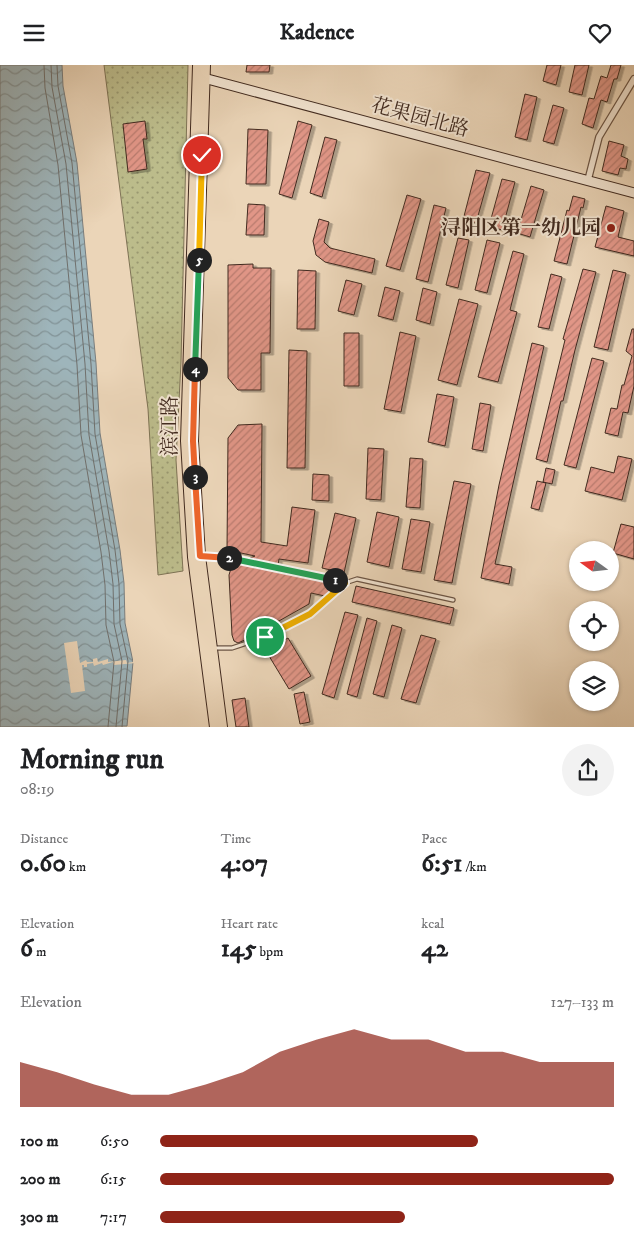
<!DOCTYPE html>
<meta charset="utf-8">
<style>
:root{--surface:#fff;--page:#f2f2f2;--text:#202124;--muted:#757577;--accent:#8f2418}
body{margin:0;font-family:"IM FELL DW Pica","Noto Serif SC",serif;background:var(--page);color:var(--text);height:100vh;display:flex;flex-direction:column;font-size:19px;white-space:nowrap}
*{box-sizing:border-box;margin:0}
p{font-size:16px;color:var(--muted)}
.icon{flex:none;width:28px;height:28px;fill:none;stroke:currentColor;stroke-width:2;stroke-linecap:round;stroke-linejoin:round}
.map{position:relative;height:662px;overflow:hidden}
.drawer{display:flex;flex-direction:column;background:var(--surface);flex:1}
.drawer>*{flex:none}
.needle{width:32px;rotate:285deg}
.buttons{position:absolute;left:569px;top:476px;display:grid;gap:10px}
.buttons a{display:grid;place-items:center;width:50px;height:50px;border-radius:50%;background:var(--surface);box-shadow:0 1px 4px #0004;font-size:25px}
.pin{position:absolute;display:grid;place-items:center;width:42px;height:42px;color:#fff;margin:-21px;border:2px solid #fff;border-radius:50%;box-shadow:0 1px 5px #0007}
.km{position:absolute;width:25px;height:25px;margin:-12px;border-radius:50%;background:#222;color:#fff;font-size:14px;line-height:25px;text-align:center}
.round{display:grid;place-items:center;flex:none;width:52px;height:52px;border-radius:26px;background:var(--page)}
.summary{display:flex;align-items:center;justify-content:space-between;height:85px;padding:0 20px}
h1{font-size:28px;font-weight:700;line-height:38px}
.figures{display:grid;grid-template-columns:repeat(3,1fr);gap:8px;height:85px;padding:5px 20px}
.figures div{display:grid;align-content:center}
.figures b{font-size:25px;font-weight:700}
.figures small{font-size:14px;font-weight:400}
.figures p{font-size:14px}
.chart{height:140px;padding:10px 20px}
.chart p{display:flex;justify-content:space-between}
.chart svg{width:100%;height:90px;margin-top:5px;fill:var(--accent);opacity:.7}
ul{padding:0 20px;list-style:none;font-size:16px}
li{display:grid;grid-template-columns:80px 60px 1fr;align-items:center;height:38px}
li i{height:12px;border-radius:6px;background:var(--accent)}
header{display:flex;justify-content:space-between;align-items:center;height:65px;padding:0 20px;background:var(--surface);font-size:22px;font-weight:700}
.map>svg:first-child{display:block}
</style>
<header><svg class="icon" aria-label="menu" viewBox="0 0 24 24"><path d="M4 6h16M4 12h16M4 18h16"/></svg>Kadence<svg class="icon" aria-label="heart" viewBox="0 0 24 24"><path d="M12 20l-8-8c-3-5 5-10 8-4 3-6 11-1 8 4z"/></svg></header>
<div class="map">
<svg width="634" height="662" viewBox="0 0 634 662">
<defs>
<pattern id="park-dots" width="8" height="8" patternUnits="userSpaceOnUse" patternTransform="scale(1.25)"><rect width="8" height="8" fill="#bcbc8b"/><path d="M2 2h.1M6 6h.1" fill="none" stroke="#9a9971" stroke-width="1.8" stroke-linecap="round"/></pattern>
<pattern id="water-waves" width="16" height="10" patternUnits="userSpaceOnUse" patternTransform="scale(1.25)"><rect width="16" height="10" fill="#9eb5bb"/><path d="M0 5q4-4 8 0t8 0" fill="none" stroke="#829397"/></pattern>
<pattern id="building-hatch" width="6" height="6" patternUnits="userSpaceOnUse" patternTransform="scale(1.25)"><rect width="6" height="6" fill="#e19687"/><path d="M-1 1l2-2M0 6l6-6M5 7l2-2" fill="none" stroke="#b87b6e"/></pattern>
<filter id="shadow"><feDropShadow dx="3.5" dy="2" stdDeviation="0" flood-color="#0004"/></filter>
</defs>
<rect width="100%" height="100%" fill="#ebd5b8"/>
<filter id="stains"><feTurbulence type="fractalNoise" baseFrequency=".004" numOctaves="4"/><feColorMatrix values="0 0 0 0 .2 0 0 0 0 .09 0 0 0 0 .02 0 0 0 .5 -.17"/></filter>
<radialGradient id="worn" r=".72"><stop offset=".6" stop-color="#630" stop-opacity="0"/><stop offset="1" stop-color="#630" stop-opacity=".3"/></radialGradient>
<!-- park -->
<path fill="url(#park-dots)" stroke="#7e7355" d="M104 0H188L181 297 176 395 183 506 158 510 148 344Z"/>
<!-- water -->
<path fill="url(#water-waves)" stroke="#797d7d" d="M0 0H62L63 21 77 98 96 298 100 368 120 485 124 518 125 558 133 597 127 661 0 662Z"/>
<!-- pier -->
<path fill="#ebd5b8" d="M77 576 80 598 86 595 87 597H93V594L97 593 98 597 108 594V597L126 595 127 598 133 597V594H135L136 598 114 600 113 597 103 600 102 598 94 601 93 598 87 599V602H84V600H82L85 626 71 628 64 578Z"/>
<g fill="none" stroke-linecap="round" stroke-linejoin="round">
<!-- shore -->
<path stroke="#70706d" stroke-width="1" d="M44 0 45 23 58 100 77 300 81 370 101 487 105 520 106 560 114 597 108 662
M51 0 52 22 66 99 85 299 89 370 109 486 113 519 114 559 122 596 116 662
M57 0 58 21 72 98 91 299 95 369 115 485 119 519 120 559 128 596 122 662"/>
</g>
<!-- building -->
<path fill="url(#building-hatch)" stroke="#412a1f" filter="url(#shadow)" d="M247 0H270L269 7H246Z
M547 0H561L556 20 543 16Z
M575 0H589L582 30 569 27Z
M611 0H621L617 14H614L607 37 601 35 593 63 582 59 589 33 594 34 601 11 607 13Z
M525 29 537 32 527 75 515 72Z
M553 40 564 43 554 79 543 76Z
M145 56 147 74H143L147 104 128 107 123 59Z
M298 56 312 60 292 133 279 129Z
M248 64 268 65 266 119H246Z
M325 72 337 75 322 132 310 128Z
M609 76 624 80 621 91 628 94 626 104 620 103 618 110 602 106Z
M476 105 490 108 476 158 463 155Z
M502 114 515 117 502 165 489 161Z
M531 121 544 125 530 172 517 168Z
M407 130 421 134 400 205 386 201Z
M573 131 585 134 583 143 581 142 567 199 554 196 567 145 569 146Z
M248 139 265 140 264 170H246Z
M434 140 446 143 428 217 416 214Z
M606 141 624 146 618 172 634 176V191L595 182Z
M319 154 329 157 324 177 330 183 375 194 372 208 325 197 316 190 313 176Z
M458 173 469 175 458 223 446 220Z
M487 175 500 178 487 228 475 225Z
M513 186 524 189 510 245 517 247 498 317 478 312Z
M253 199V203H271L270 288H261V325H238L228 313V200Z
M583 204 596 207 575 285 563 336H561L547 397 536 394 565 275 563 274Z
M298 205 316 206 315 264H297Z
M613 205 626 208 608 285 594 282Z
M551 209 562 212 549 264 538 262Z
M346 215 362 219 354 250 338 246Z
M385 222 400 226 393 255 378 251Z
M423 223 437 227 430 259 416 255Z
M459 234 478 239 457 320 438 315Z
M632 264H634V321L628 348 623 347 618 371 605 368 611 343 617 344 622 320H624L632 291 626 286Z
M400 267 416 271 401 347 384 344Z
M344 268H359V321H344Z
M532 278 544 281 495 499 512 502 509 519 481 513 499 420Z
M289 285 307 286 305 403H287Z
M592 293 604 296 576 403 564 400Z
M437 329 454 332 445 381 428 377Z
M480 338 491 340 483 386 472 384Z
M262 359 261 477 287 481 292 442 315 445 308 498 279 494 278 500 250 493 255 491 227 485 228 373 238 360Z
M368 383 384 384 381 435 366 434Z
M618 391 632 394 622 435 585 426 591 402 614 408Z
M410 393 423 394 420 443 406 442Z
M546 403 555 405 552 419 543 417Z
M313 409 329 410V436L312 435Z
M454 416 471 419 452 518 434 515Z
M537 416 546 418 539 445 531 443Z
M377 447 399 452 389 502 367 497Z
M335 448 356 453 344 508 322 503Z
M411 454 430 457 421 507 402 504Z
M621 459 634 462V494L613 488Z
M238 498 330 518 333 521 325 531 311 528 309 539 247 574 238 578 234 576 232 570 229 510 232 500Z
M356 521 454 543 450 559 352 537Z
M345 547 358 550 334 633 322 629Z
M367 553 377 556 357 632 347 629Z
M392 560 402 563 384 632 373 629Z
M421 570 436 574 416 638 401 634Z
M288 573 311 611 289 624 266 586Z
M304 627 310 657 300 659 294 629Z
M245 633 249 662H236L232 635Z"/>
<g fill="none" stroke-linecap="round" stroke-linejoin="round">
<defs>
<path id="lane" d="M201 491 233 493 345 518
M213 583H232L265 572 297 557 310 549 345 518 357 514 453 535"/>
<path id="street" d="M588 115 599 72 634 14"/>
<path id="secondary" d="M200 12 634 128"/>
<path id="primary" d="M205 0 193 376 200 491 222 662
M198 1 186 376 193 492 215 662"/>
</defs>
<!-- lane casing -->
<use href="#lane" stroke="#6c5545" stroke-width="5.5"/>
<!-- street casing -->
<use href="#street" stroke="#6c5545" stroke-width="8"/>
<!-- secondary casing -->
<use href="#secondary" stroke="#412a1f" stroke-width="11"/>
<!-- primary casing -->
<use href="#primary" stroke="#412a1f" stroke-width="12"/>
<!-- lane -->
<use href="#lane" stroke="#f2e4d1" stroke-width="3"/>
<!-- street -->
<use href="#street" stroke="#f2e4d1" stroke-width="5.5"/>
<!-- secondary -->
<use href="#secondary" stroke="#f2e4d1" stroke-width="9"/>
<!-- primary -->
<use href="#primary" stroke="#ebd5b8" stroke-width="10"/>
</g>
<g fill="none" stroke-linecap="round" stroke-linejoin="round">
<defs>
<path id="split-1" d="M265 572 310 549 345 518 335 515"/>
<path id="split-2" d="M229 493 335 515"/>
<path id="split-3" d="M195 412 200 491 229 493"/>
<path id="split-4" d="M195 412 193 376 195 304"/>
<path id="split-5" d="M195 304 199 195"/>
<path id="split-6" d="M199 195 202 90"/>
</defs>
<!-- split-1 casing -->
<use href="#split-1" stroke="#fff" stroke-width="10"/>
<!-- split-2 casing -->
<use href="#split-2" stroke="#fff" stroke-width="10"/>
<!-- split-3 casing -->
<use href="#split-3" stroke="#fff" stroke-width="10"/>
<!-- split-4 casing -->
<use href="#split-4" stroke="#fff" stroke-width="10"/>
<!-- split-5 casing -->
<use href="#split-5" stroke="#fff" stroke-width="10"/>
<!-- split-6 casing -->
<use href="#split-6" stroke="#fff" stroke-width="10"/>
<!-- split-1 -->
<use href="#split-1" stroke="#f5b400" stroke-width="6"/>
<!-- split-2 -->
<use href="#split-2" stroke="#22a559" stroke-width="6"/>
<!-- split-3 -->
<use href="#split-3" stroke="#f0652b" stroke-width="6"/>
<!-- split-4 -->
<use href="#split-4" stroke="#f0652b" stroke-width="6"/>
<!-- split-5 -->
<use href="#split-5" stroke="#22a559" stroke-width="6"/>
<!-- split-6 -->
<use href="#split-6" stroke="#f5b400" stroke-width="6"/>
</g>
<!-- markers -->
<circle fill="#8f2418" stroke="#f2e4d1" stroke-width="2" cx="611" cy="163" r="5"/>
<g text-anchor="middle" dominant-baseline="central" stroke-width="4" stroke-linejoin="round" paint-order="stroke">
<!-- street labels -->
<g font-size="20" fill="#412a1f" stroke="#f2e4d1">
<text transform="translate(420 53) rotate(15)">花果园北路</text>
<text transform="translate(170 361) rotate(-90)">滨江路</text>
</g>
<!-- poi labels -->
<g font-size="20" font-weight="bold" fill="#412a1f" stroke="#f2e4d1" text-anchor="end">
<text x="601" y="163">浔阳区第一幼儿园</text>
</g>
</g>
<rect width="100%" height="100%" filter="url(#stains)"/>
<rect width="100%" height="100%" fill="url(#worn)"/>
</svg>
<div class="buttons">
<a><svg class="needle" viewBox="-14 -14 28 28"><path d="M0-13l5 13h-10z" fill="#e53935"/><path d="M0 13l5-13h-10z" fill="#757577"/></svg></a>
<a><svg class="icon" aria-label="locate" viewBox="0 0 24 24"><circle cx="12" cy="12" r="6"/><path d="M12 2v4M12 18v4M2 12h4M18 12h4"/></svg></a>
<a><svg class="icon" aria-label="layers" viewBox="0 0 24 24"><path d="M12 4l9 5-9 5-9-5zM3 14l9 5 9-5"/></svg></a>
</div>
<div class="pin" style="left:265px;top:572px;background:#1e9e55"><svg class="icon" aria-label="arrive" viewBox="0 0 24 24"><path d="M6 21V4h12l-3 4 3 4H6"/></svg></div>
<div class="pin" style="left:202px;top:90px;background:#d93025"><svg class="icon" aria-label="check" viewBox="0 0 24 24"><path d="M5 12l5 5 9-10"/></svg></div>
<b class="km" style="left:335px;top:515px">1</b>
<b class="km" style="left:229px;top:493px">2</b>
<b class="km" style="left:195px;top:412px">3</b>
<b class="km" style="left:195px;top:304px">4</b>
<b class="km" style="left:199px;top:195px">5</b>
</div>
<section class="drawer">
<div class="summary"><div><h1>Morning run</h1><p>08:19</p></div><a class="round"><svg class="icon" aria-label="share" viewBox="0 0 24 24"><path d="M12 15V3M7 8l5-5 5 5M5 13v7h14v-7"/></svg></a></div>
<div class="figures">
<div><p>Distance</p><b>0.60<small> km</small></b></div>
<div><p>Time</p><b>4:07</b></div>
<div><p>Pace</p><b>6:51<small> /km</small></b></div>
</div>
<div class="figures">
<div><p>Elevation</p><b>6<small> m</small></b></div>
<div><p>Heart rate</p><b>145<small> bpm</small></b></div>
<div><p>kcal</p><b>42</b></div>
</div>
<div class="chart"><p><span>Elevation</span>127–133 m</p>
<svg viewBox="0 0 160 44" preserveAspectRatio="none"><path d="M0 44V22L10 27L20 33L30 38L40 38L50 33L60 27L70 17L80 11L90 6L100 11L110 11L120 17L130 17L140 22L150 22L160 22V44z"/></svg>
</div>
<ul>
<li><b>100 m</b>6:50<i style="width:70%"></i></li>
<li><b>200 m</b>6:15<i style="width:100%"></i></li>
<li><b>300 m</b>7:17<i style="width:54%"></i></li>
</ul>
</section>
